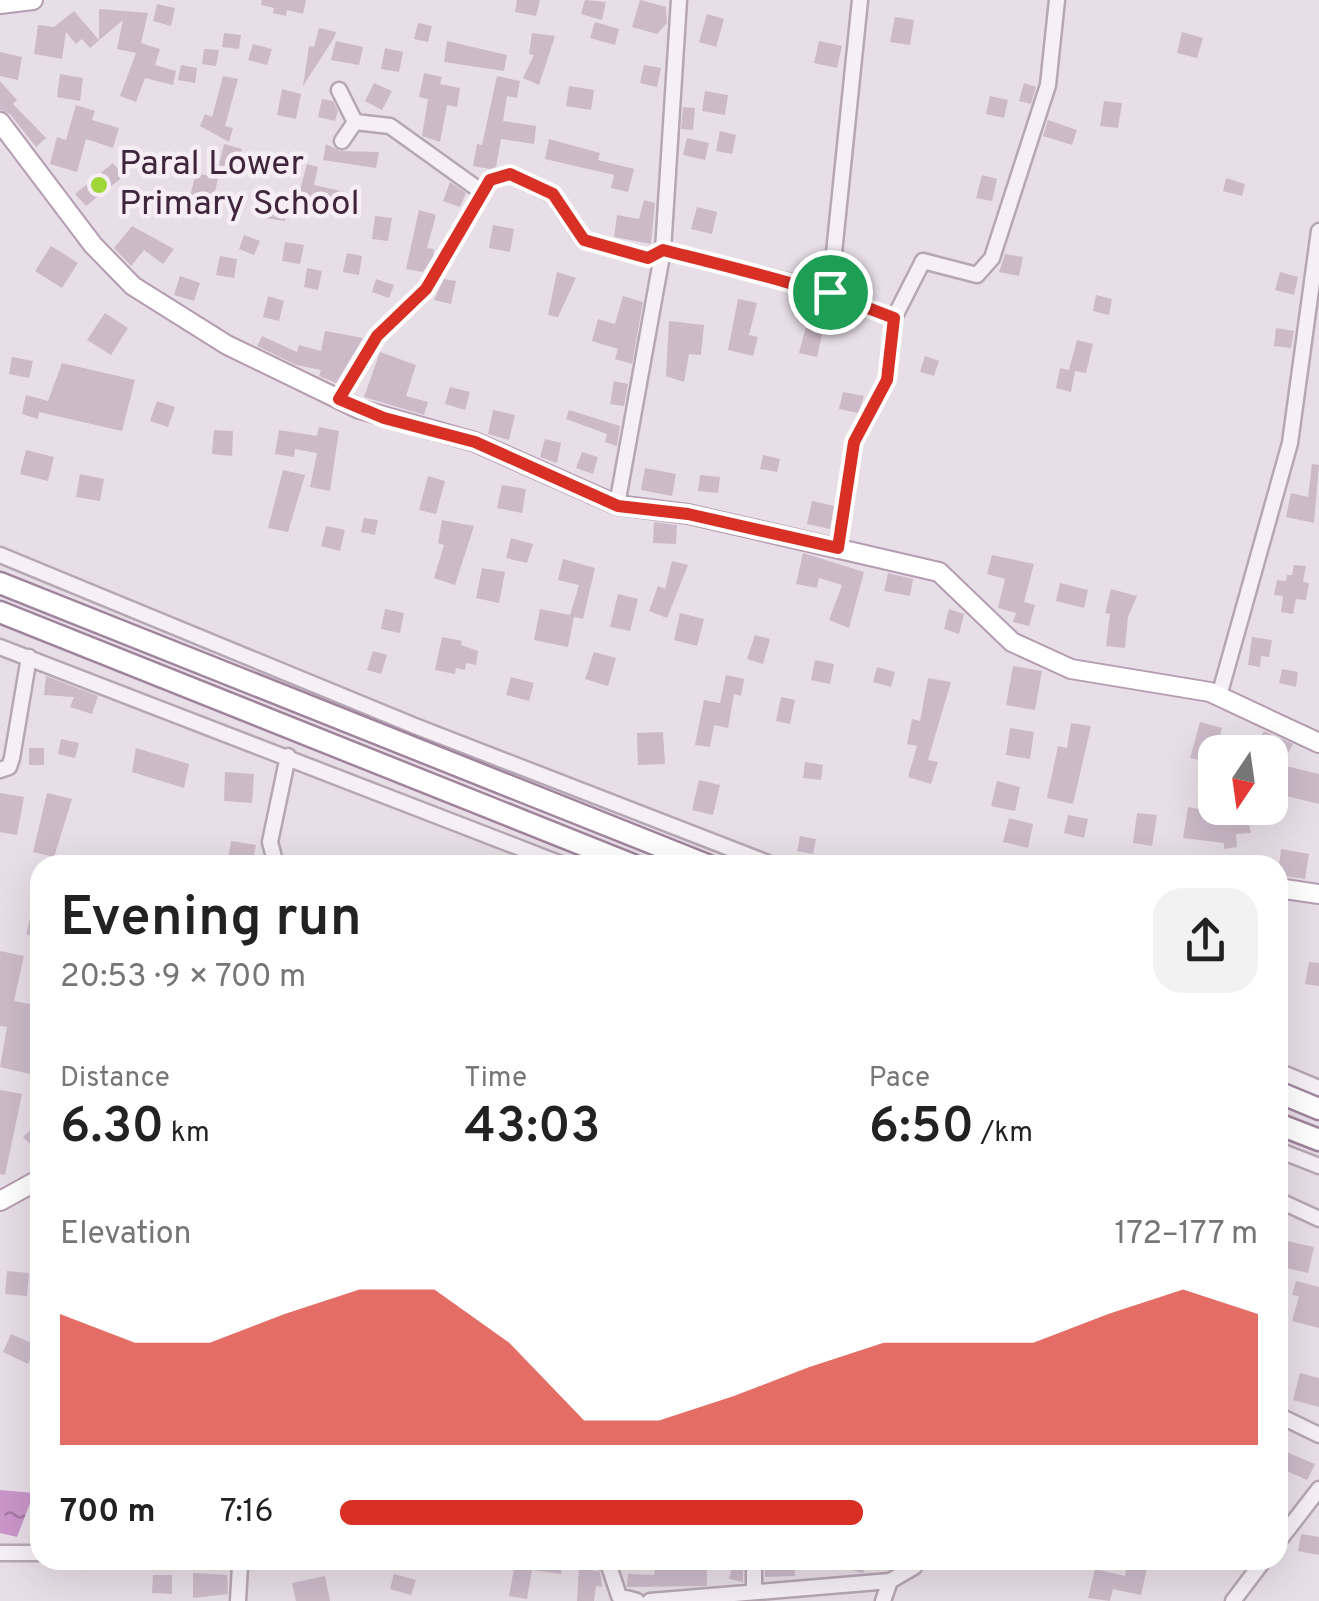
<!DOCTYPE html>
<meta charset="utf-8">
<style>
:root{--surface:#fff;--page:#f2f2f2;--text:#222;--muted:#767676;--accent:#d93025}
body{margin:0;font-family:Overpass,sans-serif;background:var(--page);color:var(--text);height:100vh;display:flex;flex-direction:column;font-size:38px;white-space:nowrap}
*{box-sizing:border-box;margin:0}
p{font-size:32px;color:var(--muted)}
.icon{flex:none;width:55px;height:55px;fill:none;stroke:currentColor;stroke-width:2;stroke-linecap:round;stroke-linejoin:round}
.map{position:relative;flex:1;overflow:hidden}
.panel{position:absolute;left:30px;top:855px;width:1258px;height:715px;display:flex;flex-direction:column;background:var(--surface);border-radius:30px;box-shadow:0 10px 40px #0002}
.panel>*{flex:none}
.needle{width:65px;rotate:193deg}
.fabs{position:absolute;left:1198px;top:735px;display:grid;gap:20px}
.fabs a{display:grid;place-items:center;width:90px;height:90px;border-radius:20px;background:var(--surface);box-shadow:0 10px 40px #0002;font-size:50px}
.pin{position:absolute;display:grid;place-items:center;width:85px;height:85px;color:#fff;margin:-42px;border:5px solid #fff;border-radius:50%;box-shadow:0 2px 10px #0007}
.round{display:grid;place-items:center;flex:none;width:105px;height:105px;border-radius:30px;background:var(--page)}
.head{display:flex;align-items:center;justify-content:space-between;height:170px;padding:0 30px}
h1{font-size:55px;font-weight:600;line-height:75px}
.stats{display:grid;grid-template-columns:repeat(3,1fr);gap:15px;height:170px;padding:10px 30px}
.stats div{display:grid;align-content:center}
.stats b{font-size:50px;font-weight:600}
.stats small{font-size:28px;font-weight:400}
.stats p{font-size:28px}
.chart{height:280px;padding:20px 30px}
.chart p{display:flex;justify-content:space-between}
.chart svg{width:100%;height:180px;margin-top:10px;fill:var(--accent);opacity:.7}
ul{padding:0 30px;list-style:none;font-size:32px}
li{display:grid;grid-template-columns:160px 120px 1fr;align-items:center;height:75px}
li i{height:25px;border-radius:12px;background:var(--accent)}
.map>svg:first-child{display:block}
</style>
<div class="map">
<svg width="1319" height="1601" viewBox="0 0 1319 1601">
<defs>
<pattern id="water-ripples" width="26" height="14" patternUnits="userSpaceOnUse" patternTransform="scale(2.5)"><rect width="26" height="14" fill="#cb96ca"/><path d="M2 4q2-2 4 0t4 0M15 11q2-2 4 0t4 0" fill="none" stroke="#a67aa5"/></pattern>
</defs>
<rect width="100%" height="100%" fill="#e8dee7"/>
<!-- water -->
<path fill="url(#water-ripples)" d="M0 1490 34 1493 17 1537 0 1533Z"/>
<!-- building -->
<path fill="#ccbac9" d="M262 0H306L303 14 287 10 286 16 273 13 274 8 261 5Z
M517 0H540L536 16 515 12Z
M585 0 606 2 602 20 581 14Z
M640 0 666 7 667 23 657 34 632 27Z
M157 4 175 8 171 26 153 21Z
M99 9 148 13 141 43 160 49 155 65 176 71 173 85 145 78 136 102 120 96 136 53 117 49 123 20 90 48 82 39 76 44 66 32 62 59 34 54 38 25 54 27 74 11 99 40Z
M707 14 724 19 716 47 699 42Z
M895 17 914 20 910 45 890 42Z
M595 22 619 29 615 45 590 38Z
M418 23 432 26 428 42 414 39Z
M319 28 336 32 334 38 303 86 309 46 314 47Z
M1182 32 1203 38 1197 58 1177 53Z
M224 33 241 35 239 49 222 47Z
M532 33 555 36 539 85 523 78 534 55 529 54Z
M336 41 363 47 359 65 331 60Z
M447 41 507 55 504 71 444 62Z
M819 41 842 46 837 68 814 63Z
M253 44 272 49 267 65 248 60Z
M385 48 403 52 399 72 381 69Z
M204 49 219 50 216 66 202 64Z
M0 52 22 57 18 80 0 76Z
M181 65 197 68 195 83 178 80Z
M644 65 661 68 657 87 640 83Z
M424 73 442 77 440 84 460 88 457 107 447 105 440 142 422 136 428 99 419 97Z
M60 74 83 78 80 101 57 97Z
M223 76 238 79 225 126 233 128 229 142 200 126 205 114 212 117Z
M497 76 520 81 517 98 507 96 503 121 536 126 534 144 501 139 496 167 490 169 473 166 477 144 482 145Z
M0 81 17 100 13 104 46 138 36 147 10 114 0 110Z
M374 83 392 91 382 110 365 101Z
M1024 83 1036 87 1031 104 1019 101Z
M569 86 594 90 591 110 566 106Z
M282 89 301 94 296 119 277 115Z
M705 91 728 95 725 115 702 111Z
M990 96 1008 100 1004 118 986 114Z
M322 99 333 101 338 111 335 121 318 117Z
M1104 101 1122 103 1118 128 1100 126Z
M76 105 95 111 92 120 119 128 113 148 86 139 77 172 50 164 57 137 66 140Z
M683 107 695 108 693 130 681 129Z
M1048 120 1077 130 1072 145 1043 136Z
M720 131 736 135 732 154 716 151Z
M687 138 709 143 705 160 683 155Z
M549 139 600 153 598 160 634 169 628 192 611 188 614 175 545 159Z
M224 144 242 149 236 170 219 165Z
M326 144 340 151 379 152 376 168 323 160Z
M113 163 124 176 86 206 75 194Z
M307 164 318 167 314 185 345 192 342 206 314 200 312 213 295 209Z
M196 173 218 178 211 210 187 208Z
M982 175 997 179 992 201 976 198Z
M1226 178 1245 184 1242 196 1223 191Z
M450 182 466 193 460 207 443 201Z
M267 200 288 203 285 221 265 218Z
M644 200 655 203 651 244 614 237 617 215 639 219Z
M697 207 717 212 712 234 691 229Z
M419 210 436 215 427 248 434 249 433 256 423 272 406 269Z
M375 216 392 218 388 241 372 239Z
M493 225 514 229 510 252 489 248Z
M132 226 174 249 163 264 144 250 131 266 114 248Z
M244 235 260 241 254 255 239 249Z
M285 242 304 245 300 264 282 261Z
M51 246 78 263 62 288 35 271Z
M347 253 362 256 359 275 343 272Z
M1005 254 1023 257 1019 276 999 272Z
M220 256 237 259 234 278 216 275Z
M307 268 322 271 318 290 304 287Z
M557 272 576 278 558 317 548 315Z
M1280 272 1298 277 1294 295 1275 290Z
M180 276 200 283 194 301 174 295Z
M376 279 394 285 389 298 372 292Z
M444 279 456 281 451 304 434 300Z
M1096 295 1112 299 1109 315 1093 311Z
M268 296 284 301 279 321 263 317Z
M623 296 643 302 632 364 615 359 618 349 592 341 598 319 615 324Z
M738 299 757 303 749 335 758 337 753 356 728 350Z
M105 313 128 328 111 355 87 340Z
M669 321 704 325 701 355 689 354 684 382 666 376Z
M807 323 824 326 817 357 799 353Z
M1276 328 1294 331 1291 348 1274 346Z
M325 331 363 338 336 383 319 376 321 370 296 365 257 346 262 336 297 352 299 345 321 351Z
M1077 340 1093 344 1086 373 1075 371 1071 392 1056 388 1060 368 1069 370Z
M380 352 416 365 406 396 428 402 424 415 364 397Z
M925 356 939 361 934 376 920 372Z
M12 357 33 361 29 378 9 374Z
M62 363 135 380 122 431 39 412 38 419 22 414 26 395 48 401Z
M614 381 628 384 624 406 610 404Z
M450 387 470 392 465 410 445 404Z
M843 392 864 396 858 413 839 409Z
M157 401 175 407 168 427 150 421Z
M493 410 515 415 509 440 488 434Z
M569 410 620 426 617 446 605 442 607 434 566 419Z
M319 427 339 431 330 491 310 487 317 453 295 449 294 457 275 454 279 430 317 436Z
M214 430 233 431 232 456 212 454Z
M545 439 561 443 557 463 540 457Z
M26 450 54 457 48 481 20 474Z
M582 452 598 457 593 474 576 468Z
M763 455 780 459 777 472 760 469Z
M1312 464 1319 465 1314 523 1286 517 1291 493 1308 497Z
M645 468 676 474 672 496 641 490Z
M283 470 305 475 288 532 268 528Z
M80 474 104 479 100 501 76 497Z
M700 475 720 477 718 493 698 491Z
M428 476 445 481 436 514 419 510Z
M502 485 526 489 522 513 497 508Z
M812 501 834 506 830 529 807 524Z
M364 518 378 520 375 535 361 532Z
M442 520 474 526 455 585 434 578 444 545 438 543Z
M654 522 677 525 676 544 653 543Z
M326 526 345 530 340 551 321 546Z
M511 538 533 544 527 563 506 558Z
M803 553 864 572 849 628 829 620 842 585 819 578 817 588 796 584Z
M992 555 1034 564 1024 602 1035 605 1029 626 1013 622 1016 613 998 608 1005 579 987 574Z
M563 559 595 568 583 619 574 617 568 647 534 640 540 609 570 615 579 585 558 580Z
M672 561 688 565 667 618 649 611 658 586 665 589Z
M1294 565 1306 566 1303 582 1309 583 1306 600 1296 599 1293 614 1281 612 1283 596 1274 595 1277 580 1286 581 1287 575H1292Z
M482 568 505 572 499 603 476 598Z
M888 573 913 579 910 596 884 591Z
M1060 583 1088 590 1084 608 1056 601Z
M1111 589 1137 596 1128 617 1125 648 1106 646 1110 614 1105 613Z
M618 594 638 599 630 631 610 627Z
M385 609 404 613 400 633 381 629Z
M949 609 964 614 959 634 944 629Z
M680 613 704 619 697 646 674 640Z
M755 635 770 639 763 664 747 659Z
M442 637 462 641 461 645 478 651 476 665 466 663 465 670 456 668 455 674 435 670Z
M1252 637 1272 640 1269 657 1261 656 1260 667 1248 665Z
M373 651 387 655 381 674 367 670Z
M594 652 616 658 608 686 585 679Z
M815 660 834 664 830 684 811 680Z
M1013 666 1042 671 1035 710 1006 705Z
M877 667 895 672 891 687 873 682Z
M1282 669 1298 672 1296 687 1279 683Z
M726 675 744 679 741 696 734 694 728 728 714 725 710 747 695 745 704 700 720 703Z
M46 676 98 696 92 714 70 707 74 697 44 695Z
M511 677 534 683 529 701 506 695Z
M928 678 951 682 928 760 938 762 931 784 908 777 917 746 907 744 912 719 920 721Z
M781 697 795 700 790 724 776 721Z
M1200 722 1222 728 1213 763 1190 758Z
M1071 723 1091 726 1073 804 1047 798 1058 746 1067 748Z
M1010 728 1034 732 1030 759 1006 755Z
M1264 731 1293 744 1282 765 1319 774V804L1270 792V752L1255 749Z
M663 732 665 764 638 765 637 733Z
M61 739 79 743 75 758 58 754Z
M29 748H44V765H29Z
M136 748 189 764 184 788 132 772Z
M805 762 823 765 821 780 803 778Z
M225 772 254 774 252 803 224 801Z
M699 780 720 785 713 815 692 810Z
M997 781 1020 787 1015 811 991 806Z
M0 793 24 797 17 835 0 832Z
M47 793 72 799 54 857 33 852Z
M1188 807 1210 811 1208 821 1247 815 1251 833 1236 834 1237 847 1224 849V843L1183 838Z
M1137 813 1157 815 1152 846 1133 843Z
M1068 815 1088 819 1084 838 1064 833Z
M1009 818 1033 824 1028 848 1003 842Z
M800 836 816 839 813 854 797 851Z
M231 841 256 845 252 865H227Z
M1281 849 1309 854 1305 879 1278 875Z
M31 915 40 917V938L26 934Z
M0 951 24 956 14 1001 40 1006 30 1074 0 1067 7 1027 0 1026Z
M1309 962 1319 963V986L1305 984Z
M0 1090 22 1094 5 1175 0 1174Z
M40 1121V1154L23 1137Z
M1278 1239 1314 1247 1308 1273 1278 1266Z
M7 1271 29 1273 27 1296 5 1294Z
M1296 1281 1319 1287V1328L1292 1321 1299 1296 1292 1295Z
M11 1334 36 1345 28 1364 3 1352Z
M1300 1373 1319 1378V1407L1293 1400Z
M1284 1451 1315 1464 1307 1480 1278 1467Z
M1301 1534 1319 1537V1555L1298 1551Z
M509 1560H563L561 1574 532 1570 527 1599 509 1596 514 1568H508Z
M666 1560H684L682 1570H707V1586L627 1587 628 1574 654 1575 656 1565 665 1566Z
M734 1560H743V1582L729 1579Z
M765 1560H795V1576L765 1577Z
M830 1560H867L863 1573 830 1564Z
M1127 1564 1147 1568 1141 1595 1113 1589 1110 1601 1088 1598 1095 1569 1125 1576Z
M579 1567 600 1572 602 1587 596 1586 594 1601H577Z
M193 1573 227 1575 228 1594 193 1598Z
M394 1574 416 1580 411 1595 390 1589Z
M153 1575H172V1594L152 1593Z
M325 1576 330 1601H296L292 1583Z"/>
<g fill="none" stroke-linecap="round" stroke-linejoin="round">
<defs>
<path id="minor" d="M339 90 355 122 390 126 482 192
M342 141 355 122
M830 292 894 318 923 261 977 275 992 258 1048 85 1057 0
M339 399 377 336 426 289 490 180 510 174 553 195 583 240 648 258 663 250 830 292 860 0
M617 505 663 250 679 0
M838 548 854 443 887 381 894 318
M0 555 415 726 773 865
M0 647 564 865
M1219 696 1290 443 1319 231
M0 770 9 767 12 758 29 657
M276 865 270 842 288 756
M1278 1071 1319 1088
M1278 1150 1319 1166
M1278 1200 1319 1219
M1278 1415 1319 1435
M1278 1542 1319 1489
M0 1553H40
M595 1560 608 1563 619 1596 637 1601
M754 1591V1560
M238 1601 240 1566
M650 1601 890 1581
M883 1601 890 1581 914 1567 918 1560
M1233 1601 1264 1560"/>
<path id="major" d="M0 4 33 0
M0 122 93 245 133 286 227 345 359 409 475 442 617 505 688 514 939 572 1012 642 1071 669 1210 692 1319 743
M1278 888 1319 894
M0 1201 40 1179"/>
<path id="highway" d="M0 583 707 865
M0 612 633 865
M1278 1092 1319 1109
M1278 1124 1319 1140"/>
</defs>
<!-- minor casing -->
<use href="#minor" stroke="#b6a7b4" stroke-width="19"/>
<!-- major casing -->
<use href="#major" stroke="#b59cb2" stroke-width="22"/>
<!-- highway casing -->
<use href="#highway" stroke="#a0849d" stroke-width="25"/>
<!-- minor -->
<use href="#minor" stroke="#f6f0f6" stroke-width="14"/>
<!-- major -->
<use href="#major" stroke="#fff" stroke-width="18"/>
<!-- highway -->
<use href="#highway" stroke="#fff" stroke-width="20"/>
</g>
<g fill="none" stroke-linecap="round" stroke-linejoin="round">
<defs>
<path id="route" d="M510 174 553 194 584 240 648 258 663 250C742 270 819 288 894 318L887 380 854 442 838 548 688 514 618 506 475 442 384 418 339 399 377 336 426 289 490 180Z"/>
</defs>
<!-- route casing -->
<use href="#route" stroke="#fff" stroke-width="20"/>
<!-- route -->
<use href="#route" stroke="#d93025" stroke-width="12"/>
</g>
<!-- markers -->
<circle fill="#9fd739" stroke="#f6edf5" stroke-width="4" cx="99" cy="185" r="10"/>
<g text-anchor="middle" dominant-baseline="central" stroke-width="9" stroke-linejoin="round" paint-order="stroke">
<!-- poi labels -->
<g font-size="35" fill="#40263c" stroke="#f6edf5" text-anchor="start">
<text x="119" y="165">Paral Lower<tspan x="119" dy="40">Primary School</tspan></text>
</g>
</g>
</svg>
<div class="fabs">
<a><svg class="needle" viewBox="-14 -14 28 28"><path d="M0-13l5 13h-10z" fill="#e53935"/><path d="M0 13l5-13h-10z" fill="#767676"/></svg></a>
</div>
<div class="pin" style="left:830px;top:292px;background:#1e9e55"><svg class="icon" aria-label="arrive" viewBox="0 0 24 24"><path d="M6 21V4h12l-3 4 3 4H6"/></svg></div>
<section class="panel">
<div class="head"><div><h1>Evening run</h1><p>20:53 · 9 × 700 m</p></div><a class="round"><svg class="icon" aria-label="share" viewBox="0 0 24 24"><path d="M12 15V3M7 8l5-5 5 5M5 13v7h14v-7"/></svg></a></div>
<div class="stats">
<div><p>Distance</p><b>6.30<small> km</small></b></div>
<div><p>Time</p><b>43:03</b></div>
<div><p>Pace</p><b>6:50<small> /km</small></b></div>
</div>
<div class="chart"><p><span>Elevation</span>172–177 m</p>
<svg viewBox="0 0 160 44" preserveAspectRatio="none"><path d="M0 44V12L10 19L20 19L30 12L40 6L50 6L60 19L70 38L80 38L90 32L100 25L110 19L120 19L130 19L140 12L150 6L160 12V44z"/></svg>
</div>
<ul>
<li><b>700 m</b>7:16<i style="width:57%"></i></li>
</ul>
</section>
</div>
